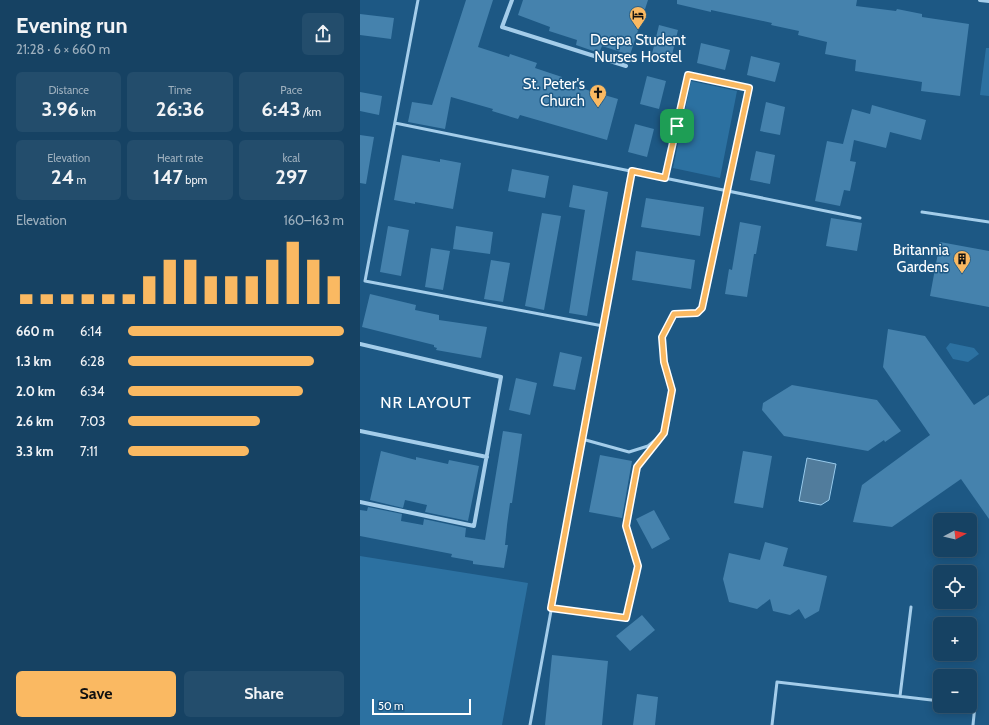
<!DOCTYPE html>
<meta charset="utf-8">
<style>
:root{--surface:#164263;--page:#234d6c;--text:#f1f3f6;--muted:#9eb0be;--line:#355b78;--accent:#fab962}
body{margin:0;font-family:Cabin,sans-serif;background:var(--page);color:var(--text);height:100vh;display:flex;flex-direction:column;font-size:15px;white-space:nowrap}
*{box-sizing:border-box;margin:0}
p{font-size:13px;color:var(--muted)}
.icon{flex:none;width:22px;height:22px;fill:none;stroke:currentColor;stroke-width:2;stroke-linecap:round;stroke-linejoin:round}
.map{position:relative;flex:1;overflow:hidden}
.sheet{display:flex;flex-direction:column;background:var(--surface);width:360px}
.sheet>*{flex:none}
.needle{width:26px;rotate:83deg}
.tools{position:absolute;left:573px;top:513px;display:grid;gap:8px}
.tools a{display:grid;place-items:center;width:44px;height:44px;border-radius:6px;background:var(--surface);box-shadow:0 2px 10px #0003,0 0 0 1px var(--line);font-size:20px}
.scale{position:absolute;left:12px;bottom:10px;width:99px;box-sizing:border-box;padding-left:4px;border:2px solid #fff;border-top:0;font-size:11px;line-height:14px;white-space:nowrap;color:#fff;-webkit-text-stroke:3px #1d5884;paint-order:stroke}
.pin{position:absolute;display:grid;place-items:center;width:34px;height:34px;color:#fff;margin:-17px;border-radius:8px;box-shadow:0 2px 6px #0006}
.round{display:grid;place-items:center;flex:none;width:42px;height:42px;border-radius:6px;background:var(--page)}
.headline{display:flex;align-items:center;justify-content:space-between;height:68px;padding:0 16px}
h1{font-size:22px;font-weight:700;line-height:30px}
.figures{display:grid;grid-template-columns:repeat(3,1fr);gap:6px;height:68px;padding:4px 16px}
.figures div{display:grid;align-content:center;border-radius:6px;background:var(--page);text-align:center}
.figures b{font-size:20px;font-weight:700}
.figures small{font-size:11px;font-weight:400}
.figures p{font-size:11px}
.chart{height:112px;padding:8px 16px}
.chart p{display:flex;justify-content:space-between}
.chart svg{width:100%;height:72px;margin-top:4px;stroke:var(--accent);stroke-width:6}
.primary-button{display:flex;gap:8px;margin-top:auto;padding:8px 16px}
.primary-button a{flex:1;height:46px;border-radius:6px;background:var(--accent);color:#111;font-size:16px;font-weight:700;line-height:46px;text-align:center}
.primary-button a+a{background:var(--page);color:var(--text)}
ul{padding:0 16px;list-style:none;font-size:13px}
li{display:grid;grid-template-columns:64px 48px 1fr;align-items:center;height:30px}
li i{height:10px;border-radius:5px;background:var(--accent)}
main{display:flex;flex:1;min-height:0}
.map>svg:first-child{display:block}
</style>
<main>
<section class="sheet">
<div class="headline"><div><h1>Evening run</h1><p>21:28 · 6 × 660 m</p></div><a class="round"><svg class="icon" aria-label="share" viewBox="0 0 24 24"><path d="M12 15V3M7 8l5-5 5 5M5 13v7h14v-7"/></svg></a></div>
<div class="figures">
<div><p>Distance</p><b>3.96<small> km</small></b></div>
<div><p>Time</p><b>26:36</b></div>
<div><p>Pace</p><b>6:43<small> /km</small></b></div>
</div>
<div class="figures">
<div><p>Elevation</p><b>24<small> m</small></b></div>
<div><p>Heart rate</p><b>147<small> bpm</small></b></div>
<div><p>kcal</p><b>297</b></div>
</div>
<div class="chart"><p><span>Elevation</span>160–163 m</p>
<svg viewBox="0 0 160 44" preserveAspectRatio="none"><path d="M5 44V38M15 44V38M25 44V38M35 44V38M45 44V38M55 44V38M65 44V27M75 44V17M85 44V17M95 44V27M105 44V27M115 44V27M125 44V17M135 44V6M145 44V17M155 44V27"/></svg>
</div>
<ul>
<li><b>660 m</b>6:14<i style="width:100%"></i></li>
<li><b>1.3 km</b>6:28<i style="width:86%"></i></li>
<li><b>2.0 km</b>6:34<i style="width:81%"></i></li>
<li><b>2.6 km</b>7:03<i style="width:61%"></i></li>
<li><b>3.3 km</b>7:11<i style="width:56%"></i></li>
</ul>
<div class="primary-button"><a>Save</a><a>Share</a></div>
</section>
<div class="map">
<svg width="629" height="725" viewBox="0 0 629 725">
<rect width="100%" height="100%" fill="#1d5884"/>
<!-- green -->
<path fill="#2c71a1" d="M626 48H629V96L620 95Z
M331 81 377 91 360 178 313 168Z
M590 343 614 348 619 354 608 362 593 359 586 348Z
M0 556 168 583 142 725H0Z"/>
<!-- water -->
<path fill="#517c9c" stroke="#97caec" d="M447 458 476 464 469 500 461 505 439 501Z"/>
<!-- building -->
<path fill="#4582ad" d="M106 0H133L118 47 149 57 150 54 177 63 175 68 202 77 200 82 258 99 247 140 160 115 158 119 132 111 133 109 91 97 85 129 48 122 52 102 72 105Z
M163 0H288L270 55 242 46 239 53 216 45 217 40 189 31 190 27 158 15Z
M317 0H497L496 6 536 11 537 9 562 14V17L609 24 600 96 561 91 562 82 495 71 496 60 465 54 467 42 438 35 439 31 411 25 412 23 351 10V12L317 4Z
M0 14 34 18 31 39 0 35Z
M299 25 318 30 311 59 292 54Z
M341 43 370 50 365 70 337 63Z
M391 56 420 63 415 82 387 75Z
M287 76 306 81 299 109 280 104Z
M0 92 22 96 19 115 0 111Z
M406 102 425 107 420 135 400 131Z
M512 105 566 120 561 140 530 132 526 148 494 140 490 161 496 162 490 191 484 190 480 206 455 201 467 141 483 144 492 109 510 114Z
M275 124 294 129 287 157 268 152Z
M0 135 14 137 6 184 0 183Z
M396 151 415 155 410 184 390 180Z
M42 155 80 162V159L101 163 93 209 55 202V204L34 200Z
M152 169 189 176 185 198 148 191Z
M213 185 248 192 227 316 209 313 225 210 209 207Z
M286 198 344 207 340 236 281 227Z
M182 213 201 216 184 310 165 306Z
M471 218 502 223 497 251 466 246Z
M380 222 401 226 396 254H394L387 297 365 294 369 269 372 270Z
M28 226 49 230 41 276 20 272Z
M96 226 133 232 130 254 93 249Z
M580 242 629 251V307L570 296Z
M71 248 90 251 83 290 65 287Z
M276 251 335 260 331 289 272 280Z
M131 260 150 263 143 302 124 299Z
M10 294 56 305 55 310 79 315V320L127 327 121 358 76 350 77 348 74 347V345L2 327Z
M528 329 565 336 614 405 629 395V519L601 479 532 527 493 522 502 485 570 435 523 367Z
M200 352 222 357 215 390 193 386Z
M156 378 177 383 170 415 149 410Z
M432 385 517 400 541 431 525 442 524 440 508 451 424 436 402 410 403 403Z
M143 431 162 434 152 503H150L147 525 145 545H148L144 568 113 564V561L91 557 92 554 0 536V510L7 511 8 507 42 514 41 521 63 525 64 519 106 528 105 537 125 540Z
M21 451 56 460V457L88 464 89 460 119 466 108 521 65 512 67 505 45 500 43 508 10 500Z
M383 451 412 456 403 508 374 503Z
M240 455 272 461 262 518 229 512Z
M294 510 310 539 292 549 276 519Z
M405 542 428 548 423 566 467 576 459 611 445 619 439 609 430 615 413 611 410 599 397 609 369 602 363 579 369 553 400 560Z
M282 615 295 630 270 651 256 636Z
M192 655 248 661 242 725H185Z
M277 694 298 697 295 725H273Z"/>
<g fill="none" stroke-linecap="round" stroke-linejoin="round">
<!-- service -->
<path stroke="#a4cdea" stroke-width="3" d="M58 0 5 281 243 326
M35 123 500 218
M562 212 629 222
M222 439 269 452 288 446 304 433 312 390 304 362 302 337 314 314 337 313 342 308 389 88 328 75 305 178
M191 608 266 618 278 566 266 526 277 467 301 438
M540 696 551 607
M610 705H615L613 725
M170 725 272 171
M412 725 417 682 580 701"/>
<!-- minor -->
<path stroke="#a4cdea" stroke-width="4" d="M152 0 142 27 266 66
M620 0 629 1
M0 344 141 377 114 526 0 502
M0 431 127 457"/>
</g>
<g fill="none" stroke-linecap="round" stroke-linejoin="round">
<defs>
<path id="route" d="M328 75 389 88 342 308 337 313 314 314 302 337 304 362 312 390 304 433 277 467 266 526 278 566 266 618 191 608 272 171 305 178Z"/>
</defs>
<!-- route casing -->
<use href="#route" stroke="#fff" stroke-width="8"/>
<!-- route -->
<use href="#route" stroke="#fab962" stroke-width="5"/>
</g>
<!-- icons -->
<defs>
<symbol id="hotel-pin" viewBox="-11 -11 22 30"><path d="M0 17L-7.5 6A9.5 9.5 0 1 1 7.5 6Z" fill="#fab962" stroke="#1d5884"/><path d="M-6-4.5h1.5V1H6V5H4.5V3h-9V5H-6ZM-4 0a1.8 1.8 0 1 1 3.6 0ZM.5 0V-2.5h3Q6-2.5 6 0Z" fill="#111"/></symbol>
<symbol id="church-pin" viewBox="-11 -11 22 30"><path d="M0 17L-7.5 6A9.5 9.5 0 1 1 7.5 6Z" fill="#fab962" stroke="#1d5884"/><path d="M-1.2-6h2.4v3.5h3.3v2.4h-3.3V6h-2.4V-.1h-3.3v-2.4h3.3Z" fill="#111"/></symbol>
<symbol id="building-pin" viewBox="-11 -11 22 30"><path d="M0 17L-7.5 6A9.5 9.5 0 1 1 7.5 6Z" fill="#fab962" stroke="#1d5884"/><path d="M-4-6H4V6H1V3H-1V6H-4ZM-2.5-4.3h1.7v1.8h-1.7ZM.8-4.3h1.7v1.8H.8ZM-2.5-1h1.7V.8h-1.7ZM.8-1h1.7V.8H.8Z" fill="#111"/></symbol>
</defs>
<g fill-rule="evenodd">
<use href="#hotel-pin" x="268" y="5" width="20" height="27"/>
<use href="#church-pin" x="228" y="83" width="20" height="27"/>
<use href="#building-pin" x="592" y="249" width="20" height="27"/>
</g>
<g text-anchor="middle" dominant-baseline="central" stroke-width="3" stroke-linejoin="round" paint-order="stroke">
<!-- poi labels -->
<g font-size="15" fill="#fff" stroke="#1d5884" text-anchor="end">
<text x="278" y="40" text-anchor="middle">Deepa Student<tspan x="278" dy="17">Nurses Hostel</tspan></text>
<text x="225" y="84">St. Peter's<tspan x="225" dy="17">Church</tspan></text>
<text x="589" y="250">Britannia<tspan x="589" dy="17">Gardens</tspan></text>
</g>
<!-- neighbourhood labels -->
<g font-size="16" letter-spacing="1" fill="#fff" stroke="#1d5884">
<text x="66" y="402">NR LAYOUT</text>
</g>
</g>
</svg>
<div class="tools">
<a><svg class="needle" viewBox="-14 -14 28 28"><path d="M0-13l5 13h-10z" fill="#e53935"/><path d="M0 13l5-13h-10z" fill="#9eb0be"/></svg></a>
<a><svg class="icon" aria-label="locate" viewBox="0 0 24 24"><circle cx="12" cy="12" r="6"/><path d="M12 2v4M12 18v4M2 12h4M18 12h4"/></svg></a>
<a>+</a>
<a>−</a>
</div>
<div class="scale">50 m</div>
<div class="pin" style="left:317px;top:126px;background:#1e9e55"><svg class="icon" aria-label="arrive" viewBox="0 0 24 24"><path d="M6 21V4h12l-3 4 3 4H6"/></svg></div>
</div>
</main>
